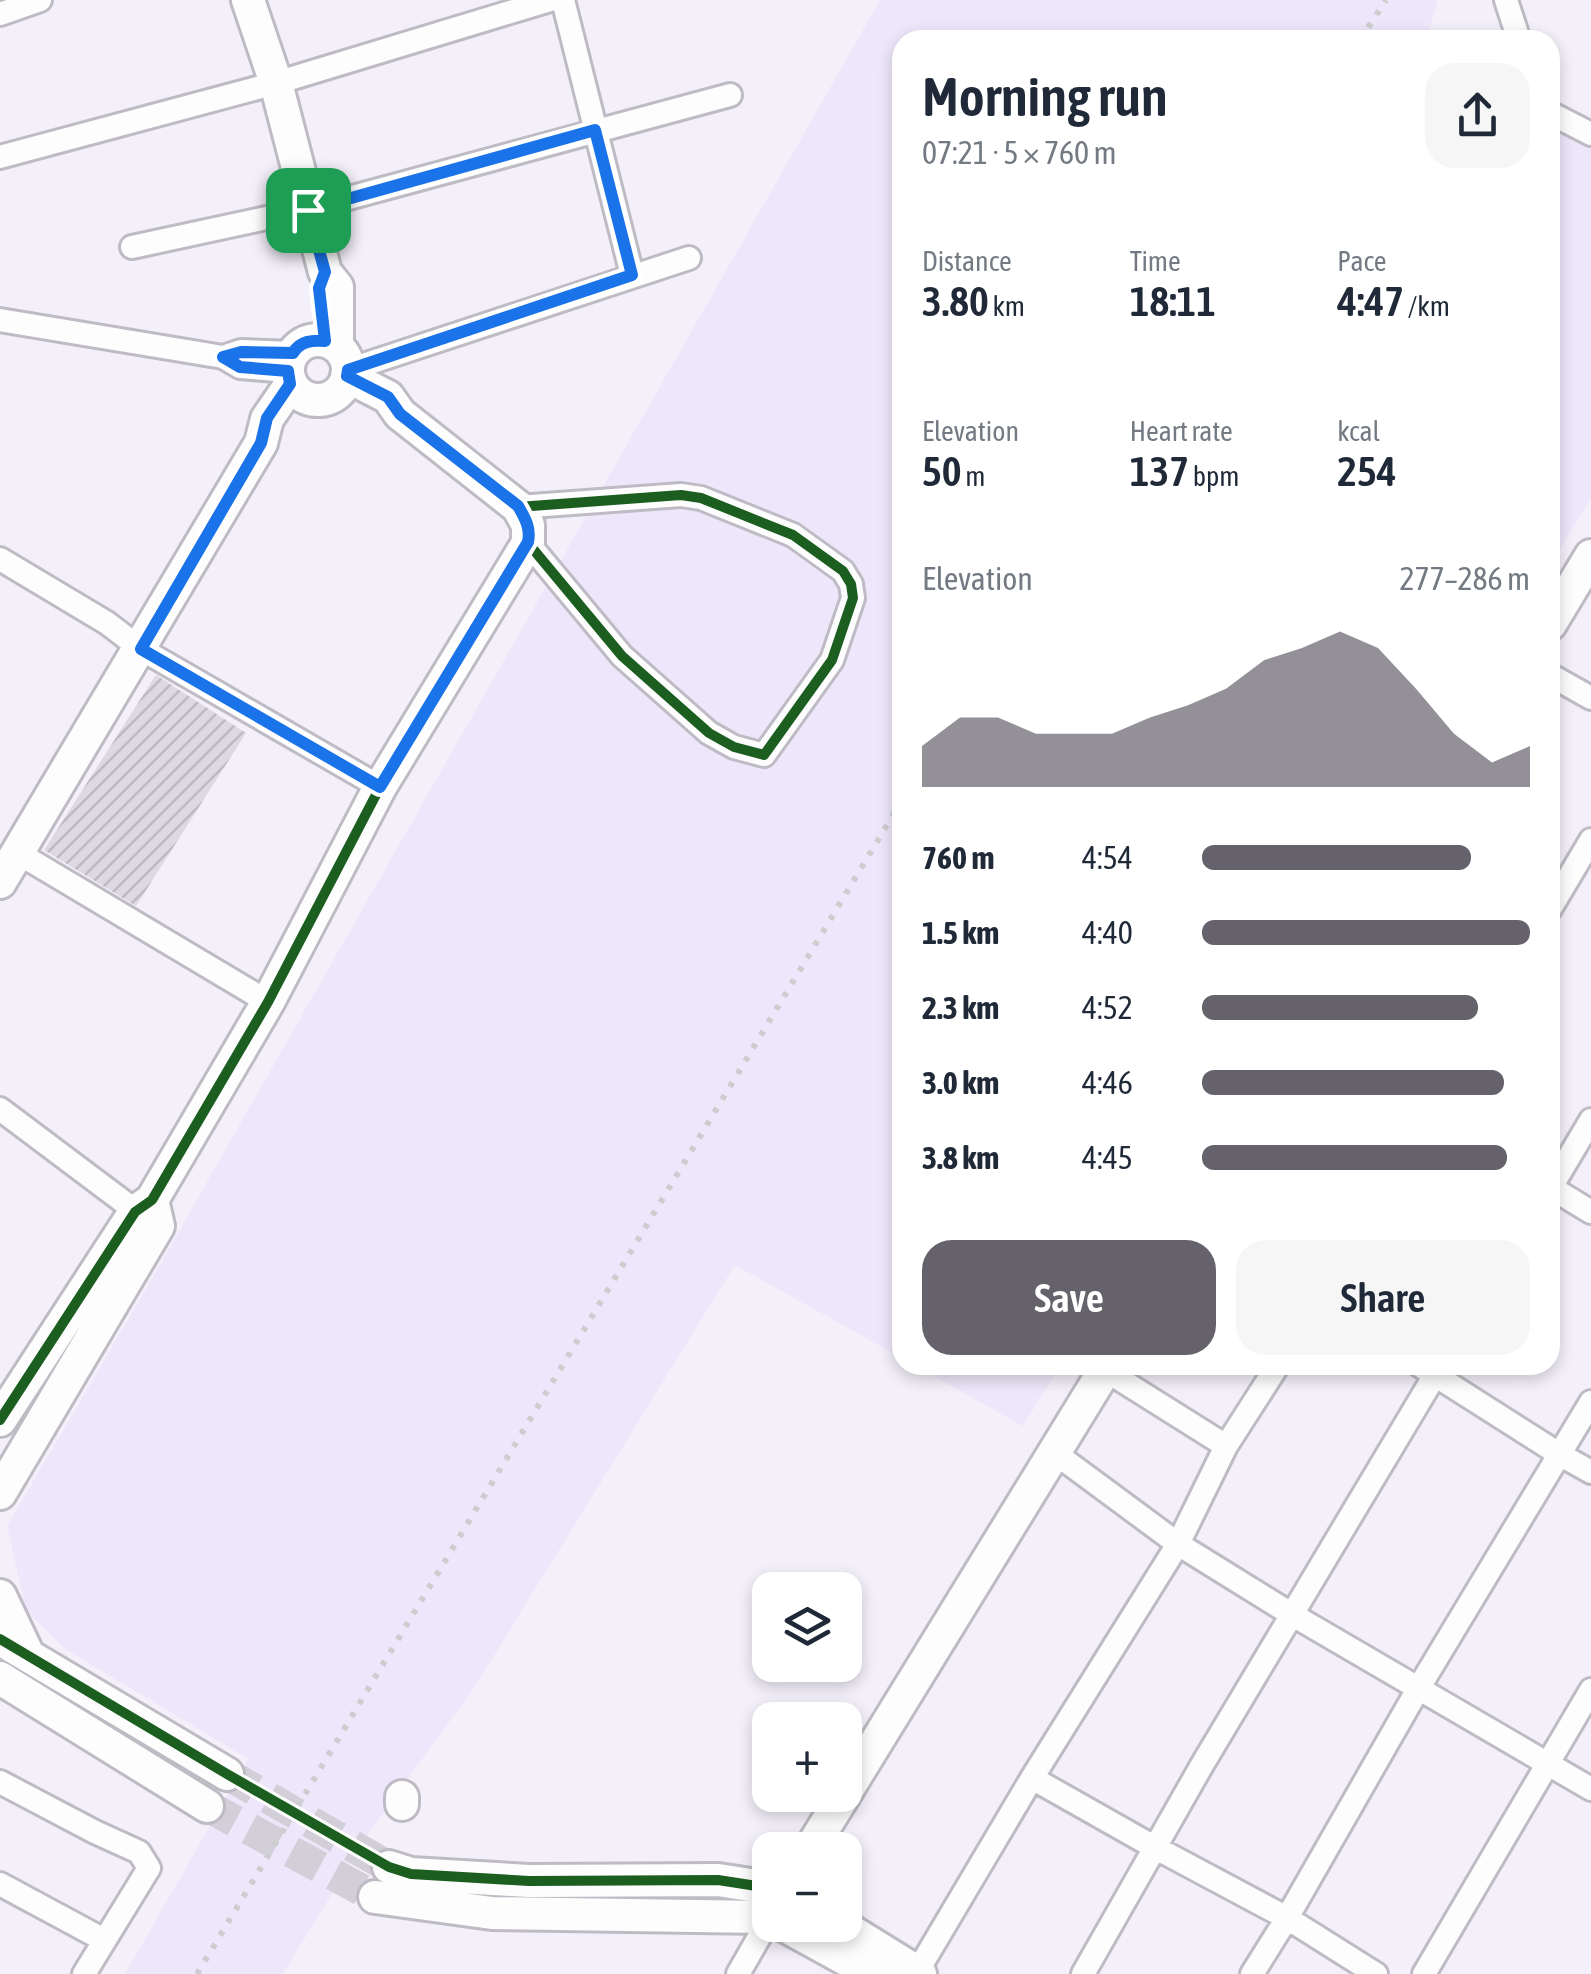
<!DOCTYPE html>
<meta charset="utf-8">
<style>
:root{--surface:#fff;--page:#f6f6f7;--text:#1f2937;--muted:#747a83;--accent:#66626c}
body{margin:0;font-family:"Asap Condensed",sans-serif;background:var(--page);color:var(--text);height:100vh;display:flex;flex-direction:column;font-size:38px;white-space:nowrap}
*{box-sizing:border-box;margin:0}
p{font-size:32px;color:var(--muted)}
.icon{flex:none;width:55px;height:55px;fill:none;stroke:currentColor;stroke-width:2;stroke-linecap:round;stroke-linejoin:round}
.map{position:relative;flex:1;overflow:hidden}
.details{position:absolute;left:892px;top:30px;width:668px;height:1345px;display:flex;flex-direction:column;background:var(--surface);border-radius:30px;box-shadow:0 5px 15px #0003}
.details>*{flex:none}
.controls{position:absolute;left:752px;top:1572px;display:grid;gap:20px}
.controls a{display:grid;place-items:center;width:110px;height:110px;border-radius:20px;background:var(--surface);box-shadow:0 5px 15px #0003;font-size:50px}
.pin{position:absolute;display:grid;place-items:center;width:85px;height:85px;color:#fff;margin:-42px;border-radius:20px;box-shadow:0 5px 15px #0006}
.round{display:grid;place-items:center;flex:none;width:105px;height:105px;border-radius:30px;background:var(--page)}
.summary{display:flex;align-items:center;justify-content:space-between;height:170px;padding:0 30px}
h1{font-size:55px;font-weight:600;line-height:75px}
.figures{display:grid;grid-template-columns:repeat(3,1fr);gap:15px;height:170px;padding:10px 30px}
.figures div{display:grid;align-content:center}
.figures b{font-size:42px;font-weight:600}
.figures small{font-size:28px;font-weight:400}
.figures p{font-size:28px}
.chart{height:280px;padding:20px 30px}
.chart p{display:flex;justify-content:space-between}
.chart svg{width:100%;height:180px;margin-top:10px;fill:var(--accent);opacity:.7}
.primary-button{display:flex;gap:20px;margin-top:auto;padding:20px 30px}
.primary-button a{flex:1;height:115px;border-radius:30px;background:var(--accent);color:#fff;font-size:40px;font-weight:600;line-height:115px;text-align:center}
.primary-button a+a{background:var(--page);color:var(--text)}
ul{padding:0 30px;list-style:none;font-size:32px}
li{display:grid;grid-template-columns:160px 120px 1fr;align-items:center;height:75px}
li i{height:25px;border-radius:12px;background:var(--accent)}
.map>svg:first-child{display:block}
</style>
<div class="map">
<svg width="1591" height="1974" viewBox="0 0 1591 1974">
<defs>
<pattern id="building-hatch" width="6" height="6" patternUnits="userSpaceOnUse" patternTransform="scale(2.5)"><rect width="6" height="6" fill="#ddd9e3"/><path d="M-1 1l2-2M0 6l6-6M5 7l2-2" fill="none" stroke="#bdbac2"/></pattern>
</defs>
<rect width="100%" height="100%" fill="#f4f0fa"/>
<!-- built -->
<path fill="#eee7fb" d="M880 0H1438L1426 40H902V1358L735 1265 474 1688 372 1828 283 1974H125L248 1759 65 1649 26 1611 7 1526 150 1282Z
M1550 121 1591 143V498L1550 565Z
M914 1365H1061L1023 1426Z"/>
<!-- building -->
<path fill="url(#building-hatch)" d="M156 675 246 733 136 906 44 850Z"/>
<g fill="none" stroke-linecap="round" stroke-linejoin="round">
<!-- secondary-tunnel -->
<path stroke="#d3cfd9" stroke-width="32" stroke-dasharray="32 16" stroke-linecap="butt" d="M227 1774 389 1867
M207 1806 375 1897"/>
<defs>
<path id="street" d="M563 0 632 275
M1506 0 1519 40
M0 14 40 0
M1550 113 1591 134
M0 157 276 83 550 0
M132 247 308 209 730 95
M0 320 223 357
M348 370 689 258
M288 371 240 367 223 357 241 351 293 353
M518 507 681 495 701 498 793 535 843 571 851 584 853 598 832 660 764 755 734 747 709 733 622 656 528 543
M0 559 107 623 141 649 380 787
M1550 675 1591 698
M18 853 268 1002
M1550 909 1591 840
M0 1109 145 1218
M1550 1187 1591 1212
M1550 1189 1591 1120
M1419 1365 1559 1454 1591 1472
M1105 1370 1226 1446
M1055 1453 1178 1544 1291 1614 1591 1789
M1032 1778 1154 1847 1287 1918 1376 1974
M0 1782 95 1832 139 1852 149 1868 84 1974
M0 1884 104 1940
M917 1972 1032 1778 1178 1544 1226 1446 1278 1365
M738 1974 770 1918
M1083 1974 1202 1765 1441 1365
M1252 1974 1287 1918 1418 1689 1591 1402
M1424 1974 1591 1690"/>
<path id="secondary" d="M248 0 276 83 325 272 337 287V347
M288 370a30 30 0 1 1 60 0a30 30 0 1 1-60 0Z
M1550 624 1591 556
M0 882 261 443 267 419 291 384
M0 1420 135 1212 152 1200 268 1002 380 787 528 543V525L518 507 400 414 388 397 347 376
M0 1493 158 1226 152 1200
M0 1596 28 1655
M0 1639 227 1774
M0 1678 207 1806
M845 1793 1108 1365
M402 1804V1797
M810 1850 844 1795
M389 1867 411 1874 529 1881 718 1880 770 1888
M375 1897 492 1913 770 1917
M784 1925 873 1974
M841 1925 920 1974"/>
</defs>
<!-- street casing -->
<use href="#street" stroke="#bfbbc4" stroke-width="28"/>
<!-- secondary casing -->
<use href="#secondary" stroke="#bfbbc4" stroke-width="38"/>
<!-- street -->
<use href="#street" stroke="#fdfdfe" stroke-width="22"/>
<!-- secondary -->
<use href="#secondary" stroke="#fdfdfe" stroke-width="32"/>
<!-- rail -->
<path stroke="#cdcccf" stroke-width="6" stroke-dasharray="5 10" stroke-linecap="butt" d="M1360 40 1386 0
M197 1974 902 800"/>
<defs>
<path id="cycleway" d="M518 507 681 495 701 498 793 535 843 571 851 584 853 598 832 660 764 755 734 747 709 733 622 656 528 543
M0 1420 135 1212 152 1200 268 1002 380 787 528 543V525L518 507 400 414 388 397 347 376
M0 1639 227 1774 389 1867 411 1874 529 1881 718 1880 770 1888"/>
</defs>
<!-- cycleway casing -->
<use href="#cycleway" stroke="#fdfdfd" stroke-width="16"/>
<!-- cycleway -->
<use href="#cycleway" stroke="#1b5e20" stroke-width="10"/>
</g>
<g fill="none" stroke-linecap="round" stroke-linejoin="round">
<defs>
<path id="route" d="M595 130 632 275 348 370 347 376 388 397 400 414 518 506C525 518 531 528 528 542L380 787 141 649 261 443 267 418 290 384 288 371 240 367 223 357 241 352 293 353C300 341 312 340 325 341L319 288 325 272 308 210Z"/>
</defs>
<!-- route casing -->
<use href="#route" stroke="#fff" stroke-width="20"/>
<!-- route -->
<use href="#route" stroke="#1a73e8" stroke-width="12"/>
</g>
</svg>
<div class="controls">
<a><svg class="icon" aria-label="layers" viewBox="0 0 24 24"><path d="M12 4l9 5-9 5-9-5zM3 14l9 5 9-5"/></svg></a>
<a>+</a>
<a>−</a>
</div>
<div class="pin" style="left:308px;top:210px;background:#1e9e55"><svg class="icon" aria-label="arrive" viewBox="0 0 24 24"><path d="M6 21V4h12l-3 4 3 4H6"/></svg></div>
<section class="details">
<div class="summary"><div><h1>Morning run</h1><p>07:21 · 5 × 760 m</p></div><a class="round"><svg class="icon" aria-label="share" viewBox="0 0 24 24"><path d="M12 15V3M7 8l5-5 5 5M5 13v7h14v-7"/></svg></a></div>
<div class="figures">
<div><p>Distance</p><b>3.80<small> km</small></b></div>
<div><p>Time</p><b>18:11</b></div>
<div><p>Pace</p><b>4:47<small> /km</small></b></div>
</div>
<div class="figures">
<div><p>Elevation</p><b>50<small> m</small></b></div>
<div><p>Heart rate</p><b>137<small> bpm</small></b></div>
<div><p>kcal</p><b>254</b></div>
</div>
<div class="chart"><p><span>Elevation</span>277–286 m</p>
<svg viewBox="0 0 160 44" preserveAspectRatio="none"><path d="M0 44V34L10 27L20 27L30 31L40 31L50 31L60 27L70 24L80 20L90 13L100 10L110 6L120 10L130 20L140 31L150 38L160 34V44z"/></svg>
</div>
<ul>
<li><b>760 m</b>4:54<i style="width:82%"></i></li>
<li><b>1.5 km</b>4:40<i style="width:100%"></i></li>
<li><b>2.3 km</b>4:52<i style="width:84%"></i></li>
<li><b>3.0 km</b>4:46<i style="width:92%"></i></li>
<li><b>3.8 km</b>4:45<i style="width:93%"></i></li>
</ul>
<div class="primary-button"><a>Save</a><a>Share</a></div>
</section>
</div>
